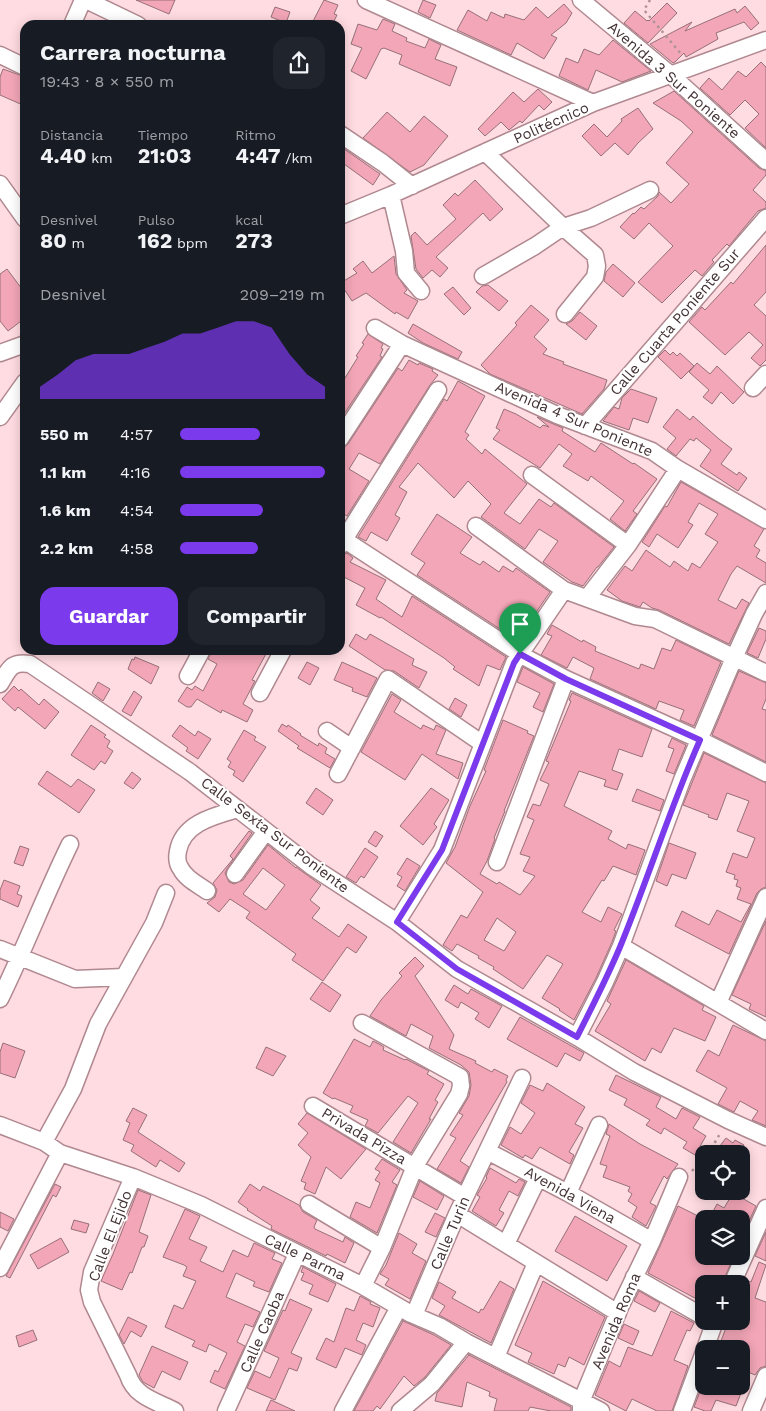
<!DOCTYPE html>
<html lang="es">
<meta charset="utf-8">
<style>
:root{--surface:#171b24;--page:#20242c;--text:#f1f3f6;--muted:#9ea1a6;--accent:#7c3aed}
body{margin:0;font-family:"Work Sans",sans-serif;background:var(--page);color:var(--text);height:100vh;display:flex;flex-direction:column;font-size:19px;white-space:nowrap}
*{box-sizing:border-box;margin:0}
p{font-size:16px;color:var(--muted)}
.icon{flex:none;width:28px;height:28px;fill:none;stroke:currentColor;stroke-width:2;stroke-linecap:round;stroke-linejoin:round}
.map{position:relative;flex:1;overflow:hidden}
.details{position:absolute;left:20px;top:20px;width:325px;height:635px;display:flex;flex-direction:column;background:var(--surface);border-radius:15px;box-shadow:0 2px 12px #0003}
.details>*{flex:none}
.controls{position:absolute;left:695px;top:1145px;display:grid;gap:10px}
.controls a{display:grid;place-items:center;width:55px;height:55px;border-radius:10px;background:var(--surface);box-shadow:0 2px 12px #0003;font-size:25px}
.pin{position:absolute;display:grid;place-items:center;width:42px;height:42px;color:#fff;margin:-51px -21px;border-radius:50% 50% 50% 0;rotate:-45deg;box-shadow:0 0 5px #0007}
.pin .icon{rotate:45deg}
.round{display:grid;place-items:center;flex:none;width:52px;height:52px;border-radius:15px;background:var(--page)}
.summary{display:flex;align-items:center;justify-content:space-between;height:85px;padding:0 20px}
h1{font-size:22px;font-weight:700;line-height:38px}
.stats{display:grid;grid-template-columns:repeat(3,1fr);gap:8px;height:85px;padding:5px 20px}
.stats div{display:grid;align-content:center}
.stats b{font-size:21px;font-weight:700}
.stats small{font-size:14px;font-weight:400}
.stats p{font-size:14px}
.chart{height:140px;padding:10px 20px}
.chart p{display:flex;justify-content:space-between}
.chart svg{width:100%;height:90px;margin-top:5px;fill:var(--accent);opacity:.7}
.button{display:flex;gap:10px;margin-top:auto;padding:10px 20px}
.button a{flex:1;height:58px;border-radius:15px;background:var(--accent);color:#fff;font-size:20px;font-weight:700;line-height:58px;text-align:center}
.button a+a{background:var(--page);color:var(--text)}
ul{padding:0 20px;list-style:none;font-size:16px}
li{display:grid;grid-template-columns:80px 60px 1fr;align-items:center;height:38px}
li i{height:12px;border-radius:6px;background:var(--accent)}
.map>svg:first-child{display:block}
</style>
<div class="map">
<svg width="766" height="1411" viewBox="0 0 766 1411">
<rect width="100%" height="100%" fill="#ffdce2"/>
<!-- building -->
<path fill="#f3a6b7" stroke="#967078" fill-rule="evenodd" d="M136 0H175L169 14Z
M324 0 338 5 334 14 337 15 334 21 341 25H311Z
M423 0 436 5 430 18 418 12Z
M667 3 677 13 648 43 624 23 635 11 647 21 648 20 649 21Z
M564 4 572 13 566 23 551 35 557 38 544 59 517 43 511 55 457 30 468 10 487 21 491 12 504 18 505 14 524 20 536 7 548 18Z
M745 6 759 23 751 30 744 22 716 33 718 39 686 57 684 53 675 62 673 63 650 44 692 22 685 31 735 9 737 13Z
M275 7 290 12 286 23 271 17Z
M383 19 395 24 392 31 407 38 406 41 425 48 429 39 441 45 435 59 457 67 450 86 399 64 402 55 384 48 381 49 366 79 351 71 362 48 351 44 358 24 377 30Z
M613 40 651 71 622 82 596 70 588 90 559 76 566 58 578 63 584 49 599 55Z
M761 62 766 67V148L745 128 759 114 745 100 730 115 700 88 709 78 722 90 738 71 746 77Z
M3 69 25 77V106L0 95V77Z
M538 89 552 102 544 110 539 105 522 123 520 121 509 130 501 122 485 136 478 129 513 92 524 102Z
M674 91 759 168 766 171V175L753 190 766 202V208L758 211 729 246 727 244 712 260 714 262 702 276 695 270 662 303 638 282 673 246 649 223 634 239 620 227 633 213 634 214 641 207 644 209 658 196 659 192 671 203 689 184 666 163 693 132 681 121 653 103Z
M638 108 653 129 638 143 628 155 615 143 601 156 582 136 594 124 607 137 622 121 621 119Z
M387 112 410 132 424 116 448 136 424 165 410 172 363 138Z
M340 146 380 174 373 185 340 161Z
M475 180 503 209 490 221 483 213 436 257 448 268 440 277 432 270 423 278 416 269 411 236 415 232 427 245 456 219 443 205 455 193 458 196Z
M766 245V292L754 305 766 316V360L760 366 751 358 763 345 749 332 725 355 689 322 702 307 705 310 731 282 733 284Z
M394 256 396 274 407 290 404 293 418 301 408 319 396 312 395 314 366 293 352 301 342 286 344 284 342 282 357 273 353 269 363 261 372 273Z
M613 264 635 283 623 297 604 281 606 272Z
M7 269 25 293V318L8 331 0 321V274Z
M488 285 508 301 499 311 476 292 482 286Z
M453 287 471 308 464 315 444 294Z
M531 305 549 320 534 337 547 349 543 354 564 362 563 364 607 380 604 389 582 414 490 374 481 365 517 325 515 323Z
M580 312 597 326 586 340 566 324 572 321Z
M413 324 462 352 458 359 423 343 408 333Z
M368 334 383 344 381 348 383 349 380 356 382 357 340 420V386L358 357 356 356 364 344 362 343Z
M665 350 670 355 673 352 677 356 680 353 694 366 681 379 658 357Z
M409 360 418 365 419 363 433 369 432 371 438 375 430 385 380 464 359 453 349 469 369 481 347 516 340 512V492L344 486 340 484V449L348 444 398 368 402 371Z
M697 363 710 374 717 366 744 392 733 404 721 392 712 404 703 397 709 390 689 372Z
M458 381 485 396 465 432 469 435 466 439 482 454 485 449 527 484 504 513 520 524 539 499 551 507 554 503 614 547 598 567H597L583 586 572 582 543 562 558 541 539 529 525 549 481 517 491 504 468 481 454 498 418 463 399 487 407 492 395 515 400 518 387 541 371 532 366 541 358 537 444 399 447 401Z
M631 389 657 398 648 423 633 418 629 430 603 421 614 407 619 409 622 398Z
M504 409 516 414 540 428 543 425 549 427 537 417 563 428 562 431 595 452 601 443 633 464 634 463 657 479 633 511 637 514 625 531 610 519 624 501 591 476 588 481 563 466 572 454 559 444 540 468 493 439 500 430 496 428Z
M677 409 690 420 693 416 719 439 732 449 721 464 737 475 739 472 747 478 738 491 700 466 711 450 696 438 694 441 690 439 676 456 667 449 676 438 663 427Z
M681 482 764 529 754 546 760 550 756 557 766 563V583L737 566 731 574 718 600 736 609 742 599 749 603 729 644 659 610 652 608 643 602 640 607 622 601 607 590 625 566 632 571 646 550 670 567 674 561 688 571 692 563 700 568 718 542 705 534 718 514 699 503 688 522 693 525 678 548 657 534 649 547 642 542 665 506 667 507Z
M437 514 472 537 460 553 480 565 483 561 499 572 503 566 513 572 516 568 550 592 517 640 417 575 425 563 411 554Z
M347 553 353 558 350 562 386 580 376 599 402 617 412 596 506 657 500 670 487 665 479 686 453 669 455 667 444 658 381 617 380 618 356 605 365 588 342 576 340 579V556Z
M552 625 582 642 583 640 596 647 595 651 639 669 641 664 654 669 662 648 671 651 676 640 721 662 694 726 680 720 684 710 659 701 656 709 590 679 594 668 573 657 567 668 541 655 552 636 547 634Z
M759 628 766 631V639L758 658 747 653Z
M356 634 366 640 370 634 414 659 412 665 427 672 419 688 394 671 385 670 349 646Z
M212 650H268L252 680 255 681 243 704 253 710 247 722 222 710 221 713 197 699 191 707H187L178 701 187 687 192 690 195 686 203 691 217 664 208 659Z
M135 657 159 667 151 684 128 669 132 659 134 660Z
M307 662 319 668 310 685 298 678Z
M342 662 377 678 367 697 352 691 353 688 334 680Z
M523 667 554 684 543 712 533 707 540 693 517 682Z
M739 671 766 683V699L762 709 766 710V762L712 735Z
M98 682 110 689 103 701 92 693Z
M14 686 19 691 21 689 39 705 44 699 59 712 45 729 18 707 15 711 2 699Z
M134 691 142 697 131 716 122 711Z
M572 693 652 729 642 757 619 749 612 770 623 774 617 790 604 786 606 780 579 771 564 806 612 831 608 839 626 849 628 844 645 850 636 875 613 866 604 881 602 880 582 912 601 922 608 907 622 914 614 930 616 931 612 942 596 978 574 1020 559 1010 560 1009 542 998 563 964 547 955 523 989 493 969 494 967 478 958 479 956 457 944 452 951 443 945 461 915 467 918 483 892 446 863 455 847 470 806 486 771 484 770 503 720 528 731 527 733 534 736 504 811H505L494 838 495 839 487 861 480 874 497 884 499 882 520 895 535 876 523 871 530 857 520 854 534 820 527 817 533 804 540 806 549 784 540 780 549 762 546 761 571 701 569 700ZM497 918 516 932 504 951 484 940Z
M392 694 401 700 394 712 421 729 423 725 434 730 436 725 446 730 436 754 463 763 458 779 422 754 405 780 361 752Z
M455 698 467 705 461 717 449 709Z
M282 724 287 727 288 725 301 734 300 735 318 746 319 743 327 748 325 753 335 759 330 768 297 748 299 746 278 731Z
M91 725 106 735 104 737 110 741 107 747 113 751 105 764 101 761 94 770 71 755Z
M180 725 195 736 198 731 211 739 198 759 186 751 188 748 172 736Z
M244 730 256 737 254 740 266 747 243 782 233 775 235 771 228 767 231 762 227 759Z
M672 738 686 745 674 774 666 771 674 749 668 747Z
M704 753 766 783V887L761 889 757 893 729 954 675 926 682 911 709 925 717 910 741 922 751 904 737 899 741 888 736 886 738 880 734 879 735 875 726 872 733 853 747 858 755 838 737 831 749 801 727 793 717 820 708 817 709 815 683 805Z
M47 771 71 787 78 779 95 790 79 813 38 784Z
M132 772 141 779 133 789 124 783Z
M316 788 333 800 323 815 306 803Z
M431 788 449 800 434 824 437 827 423 845 400 826Z
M637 789 664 800 660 811 632 801Z
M249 831 252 833 227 869 225 873 229 882 234 884 243 880 268 845 296 868V867L321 885 310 900 320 908 312 918 339 937 348 924 367 937 356 953 347 947 323 981 292 960 296 954 246 918 250 912 230 899 219 912 207 903 215 897 217 890 213 883 233 859 230 856ZM263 868 285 885 266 910 243 894Z
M375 831 383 836 376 847 368 842Z
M669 843 696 853 686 879 672 874 667 886 656 881Z
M20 846 29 849 23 866 14 863Z
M365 848 378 857 364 878 361 876 356 883 346 877Z
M407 858 420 866 405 891 397 886 402 877 397 874Z
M4 880 20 886 17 894 22 896 18 907 0 899V890Z
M766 921V1017L749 1009 751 1004 732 995Z
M415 957 424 966 415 976 454 1035 449 1049 476 1061 475 1063 492 1072 494 1069 508 1076 506 1080 507 1082 460 1161 469 1167 461 1183 437 1169 456 1138 450 1135 463 1115 459 1113 469 1096 471 1085 469 1072 461 1065 429 1048 433 1036 411 1024 406 1036 370 1016 381 1000 402 976 399 973Z
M626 960 704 1006 702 1010 716 1017 705 1041 674 1028 661 1053 652 1048 645 1061 595 1031 611 1004 607 1001Z
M322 982 341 995 330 1012 310 999Z
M454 985 468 994 471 989 502 1006 489 1028 475 1019 479 1013 461 1002 458 1008 445 1000Z
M520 1017 584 1053 580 1061 565 1053 557 1067 507 1039Z
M733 1025 766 1041V1126L752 1120 758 1111 740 1101 734 1112 718 1104 727 1088 696 1071 708 1050 719 1056Z
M354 1039 370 1047 373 1041 379 1044 384 1047 383 1050 405 1060 406 1059 429 1071 427 1074 444 1084 435 1100 438 1102 429 1119H431L411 1153 393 1142 418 1103 408 1096 378 1133 365 1126 368 1120 350 1112 353 1106 334 1098 333 1099 323 1093Z
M3 1043 25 1051 15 1078 0 1073V1052Z
M266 1047 286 1056 273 1076 256 1068Z
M616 1075 661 1097 656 1107 676 1119 682 1108 700 1117 693 1128 706 1136 695 1155 683 1148 687 1142 664 1128 661 1134 646 1125 650 1120 624 1105 627 1099 609 1090Z
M547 1083 585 1107 575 1124 583 1128 569 1152 574 1155 570 1164 540 1147 532 1159 525 1155 523 1158 501 1145 510 1127 521 1134 535 1113 521 1103 530 1085 543 1091Z
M133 1108 147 1115 138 1132 185 1163 179 1172 160 1160 156 1167 131 1151 134 1145 123 1140 130 1123 126 1121Z
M307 1113 366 1149 341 1179 326 1167 315 1194 304 1189 306 1183 301 1181 311 1157 298 1145 308 1133 298 1124Z
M609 1124 640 1144 678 1164 667 1179 664 1176 650 1203 656 1206 646 1226 632 1217 637 1207 628 1201 632 1194 628 1191 630 1187 603 1177 607 1166 600 1164 610 1136 606 1134Z
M726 1138 733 1143 735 1140 744 1145 742 1149 749 1154H723L717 1150Z
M382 1159 400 1170 392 1182 397 1185 377 1233 350 1217 356 1202 370 1208 380 1183 375 1180 380 1172 375 1169Z
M490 1168 516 1183 519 1179 525 1182 518 1196 509 1191 499 1210 504 1213 496 1226 472 1211 480 1197 477 1195 487 1178 486 1177Z
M420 1181 444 1196 437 1210 413 1197Z
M55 1184 61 1187 56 1197 53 1195 10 1278 6 1276Z
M250 1184 260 1191 263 1186 299 1205 303 1212 317 1220 314 1227 315 1229 343 1242 345 1237 354 1243 345 1263 327 1254 326 1256 271 1229 272 1226 247 1210 248 1209 238 1202Z
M138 1190 151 1195 139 1232 148 1236 144 1247H142L132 1273 130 1272 122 1290 101 1281 113 1254Z
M733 1193 756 1206 742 1237 741 1219H709L717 1204 724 1208Z
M678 1206 704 1219V1227L698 1239 704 1241V1256H729L733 1258 722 1284H704V1303L648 1273Z
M185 1209 200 1216 189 1239 207 1247 200 1261 223 1272 233 1250 248 1257 254 1243 275 1253 272 1259 282 1263 269 1292 253 1286 255 1282 236 1273 226 1297 260 1312 253 1327 245 1324 237 1342 245 1346 225 1389 210 1382 215 1370 218 1372 227 1353 209 1344 206 1352 192 1346 195 1341 165 1327 174 1305 183 1309 196 1281 183 1276 187 1267 184 1265 163 1257Z
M0 1212 14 1219 8 1231 0 1227Z
M435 1213 445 1218 436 1237 425 1232Z
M575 1216 627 1246 607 1281 555 1251Z
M74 1220 89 1224 86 1233 71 1229Z
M766 1232V1261L755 1256Z
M399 1233 417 1244 412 1253 426 1261 410 1299 385 1285 389 1279 380 1274 386 1265Z
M61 1238 69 1252 38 1269 30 1255Z
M759 1262 766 1265 755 1298 766 1302V1366L760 1368 755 1375 741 1369V1349H718L727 1325 741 1330V1288L745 1280 751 1282Z
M303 1267 336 1284 328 1302 309 1294 313 1285 301 1280 304 1273 301 1272Z
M500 1281 514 1289 491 1343 439 1315 445 1306 432 1298 439 1282 456 1292 452 1298 479 1313 481 1309 483 1310Z
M543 1281 605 1317 584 1365 569 1357 565 1367 558 1364 554 1374 528 1362 532 1353 515 1345Z
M639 1291 660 1303 655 1312 634 1301Z
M360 1296 371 1302 370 1304 380 1308 373 1327 363 1323 356 1340 366 1345 362 1355 345 1348 336 1368 316 1359 326 1338 334 1342 346 1308 354 1311Z
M290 1299 312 1309 291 1353 302 1358 297 1371 289 1368 275 1400 247 1388 255 1371 270 1378 279 1358 264 1351 283 1310 285 1311Z
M671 1311 694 1323 690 1331 687 1330 674 1360 688 1366 672 1411H657L632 1399 626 1411 595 1395 609 1361 620 1367 628 1347 652 1356Z
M128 1317 147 1326 141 1337 131 1331 124 1344 119 1335Z
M403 1321 434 1335 451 1345 425 1377 414 1386 404 1376 380 1409 377 1406 373 1411H354Z
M624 1324 639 1331 633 1345 618 1338Z
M33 1330 37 1340 19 1347 16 1336Z
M152 1346 188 1362 180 1380 162 1371 154 1388 143 1382 139 1375Z
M469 1355 571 1407V1411H551L530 1407 528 1411H494L497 1399 489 1396 490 1392 467 1382 462 1407 435 1401 437 1393Z
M704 1381V1386H709L723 1392 726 1386 741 1393 736 1406 716 1400 711 1411H705L694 1407Z
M271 1400 295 1411H266Z"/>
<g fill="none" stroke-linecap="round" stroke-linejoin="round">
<defs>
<path id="minor" d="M86 0 138 25
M366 0 593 103
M581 0 672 76 766 161
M72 25 83 0
M0 55 25 67
M340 134 383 163 412 186
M485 152 563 227 595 255 597 266 595 277 565 314
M0 184 25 219
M391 195 404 251 406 273 421 291
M340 216 391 195 593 103 766 40
M483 276 535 246 563 227 591 218 650 190
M375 328 402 344 557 415 652 451 678 469 766 520
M0 353 25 344
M753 388 766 374
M0 417 25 382
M585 426 766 218
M340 439 402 344
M532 475 628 545
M476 526 564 590 635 616 655 619 766 673
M340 537 523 656 566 679 700 740 766 773
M340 546 438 390
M587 598 628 545 678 469
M188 676 202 650
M0 684C9 669 11 661 30 664L190 772 311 866 397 922 457 969 577 1037 634 1072 728 1120 766 1137
M260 693 283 650
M327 731 352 748
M338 774 388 679 483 744
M497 862 566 679
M235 874 266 831
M207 891C199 885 186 879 181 869 177 864 177 856 178 851 183 823 214 816 238 809
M397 922 442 850 514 663 564 590
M621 946 766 1031
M0 949 75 979 124 977
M0 999C25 948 45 895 70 844
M718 1003 766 897
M362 1023 460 1077 461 1086 459 1094 415 1166 382 1248 363 1286
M577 1037 605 982 621 946 682 780 734 658 754 614 766 593
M313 1106 465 1197
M0 1125 44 1142 60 1153 133 1177 201 1205 363 1286 411 1314 439 1326 466 1342 601 1411
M44 1142 73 1089 98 1024 154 923 166 893
M487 1151 568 1193 652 1241
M133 1177 92 1272 89 1290 92 1302 128 1375C135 1397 156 1401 175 1411
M568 1193 599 1125
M309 1204 382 1248
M457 1214 618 1313
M506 1244 538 1178
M0 1268 60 1153
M634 1277 704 1317
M732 1284 766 1208
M414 1315 457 1214 522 1078
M705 1349 715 1321
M496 1357 536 1263
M226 1411 297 1254
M343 1411 399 1307
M400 1411 432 1384 466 1342
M581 1411V1402L621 1305 652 1241 679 1177
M682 1411 704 1352
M751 1411 766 1376"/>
</defs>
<!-- minor casing -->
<use href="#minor" stroke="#b08890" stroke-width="19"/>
<!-- path -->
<path stroke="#af9398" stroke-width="2.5" stroke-dasharray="2.5 4" stroke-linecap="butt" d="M650 0 644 10 682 55
M708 1154 721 1132
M692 1171 704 1158"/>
<!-- minor -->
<use href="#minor" stroke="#fff" stroke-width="16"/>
</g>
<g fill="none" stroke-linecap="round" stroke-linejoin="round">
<defs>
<path id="route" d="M520 654 566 679 700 740C670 808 648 879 620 947 607 978 592 1007 577 1037L457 969 397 922 442 850 514 663Z"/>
</defs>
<!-- route casing -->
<use href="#route" stroke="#fff" stroke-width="10"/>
<!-- route -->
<use href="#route" stroke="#7c3aed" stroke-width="6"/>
</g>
<g text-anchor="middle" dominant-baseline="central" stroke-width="4" stroke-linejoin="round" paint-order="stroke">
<!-- street labels -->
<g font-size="15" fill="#433235" stroke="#fff">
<text transform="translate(674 80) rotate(41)">Avenida 3 Sur Poniente</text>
<text transform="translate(551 123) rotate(-24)">Politécnico</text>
<text transform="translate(675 322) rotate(-49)">Calle Cuarta Poniente Sur</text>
<text transform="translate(574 419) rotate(23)">Avenida 4 Sur Poniente</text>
<text transform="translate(275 835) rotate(37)">Calle Sexta Sur Poniente</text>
<text transform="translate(364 1136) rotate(31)">Privada Pizza</text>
<text transform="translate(570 1195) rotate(29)">Avenida Viena</text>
<text transform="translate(450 1233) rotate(-67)">Calle Turin</text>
<text transform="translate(110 1236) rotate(-69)">Calle El Ejido</text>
<text transform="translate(305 1257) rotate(26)">Calle Parma</text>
<text transform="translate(616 1321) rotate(-67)">Avenida Roma</text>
<text transform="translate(262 1332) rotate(-66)">Calle Caoba</text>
</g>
</g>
</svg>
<div class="controls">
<a><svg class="icon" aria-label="locate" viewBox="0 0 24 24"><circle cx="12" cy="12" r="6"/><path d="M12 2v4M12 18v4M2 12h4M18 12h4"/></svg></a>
<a><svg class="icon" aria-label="layers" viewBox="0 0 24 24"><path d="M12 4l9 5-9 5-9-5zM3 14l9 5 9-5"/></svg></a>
<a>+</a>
<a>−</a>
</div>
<div class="pin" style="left:520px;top:654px;background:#1e9e55"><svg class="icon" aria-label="arrive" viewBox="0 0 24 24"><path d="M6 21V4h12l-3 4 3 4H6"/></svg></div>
<section class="details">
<div class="summary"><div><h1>Carrera nocturna</h1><p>19:43 · 8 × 550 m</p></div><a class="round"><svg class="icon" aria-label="share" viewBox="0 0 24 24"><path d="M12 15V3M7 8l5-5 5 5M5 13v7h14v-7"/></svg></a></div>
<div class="stats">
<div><p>Distancia</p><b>4.40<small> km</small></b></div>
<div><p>Tiempo</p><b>21:03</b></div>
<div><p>Ritmo</p><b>4:47<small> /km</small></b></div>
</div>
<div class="stats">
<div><p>Desnivel</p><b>80<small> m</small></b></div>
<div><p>Pulso</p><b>162<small> bpm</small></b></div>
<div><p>kcal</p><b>273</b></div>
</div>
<div class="chart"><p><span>Desnivel</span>209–219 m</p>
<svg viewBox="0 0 160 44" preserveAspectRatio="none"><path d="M0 44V38L10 32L20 25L30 22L40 22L50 22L60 19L70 16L80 12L90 12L100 9L110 6L120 6L130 9L140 22L150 32L160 38V44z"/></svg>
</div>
<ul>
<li><b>550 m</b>4:57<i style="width:55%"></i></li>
<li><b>1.1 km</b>4:16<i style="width:100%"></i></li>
<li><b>1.6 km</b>4:54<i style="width:57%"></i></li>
<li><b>2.2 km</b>4:58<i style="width:54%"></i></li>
</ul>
<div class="button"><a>Guardar</a><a>Compartir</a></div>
</section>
</div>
